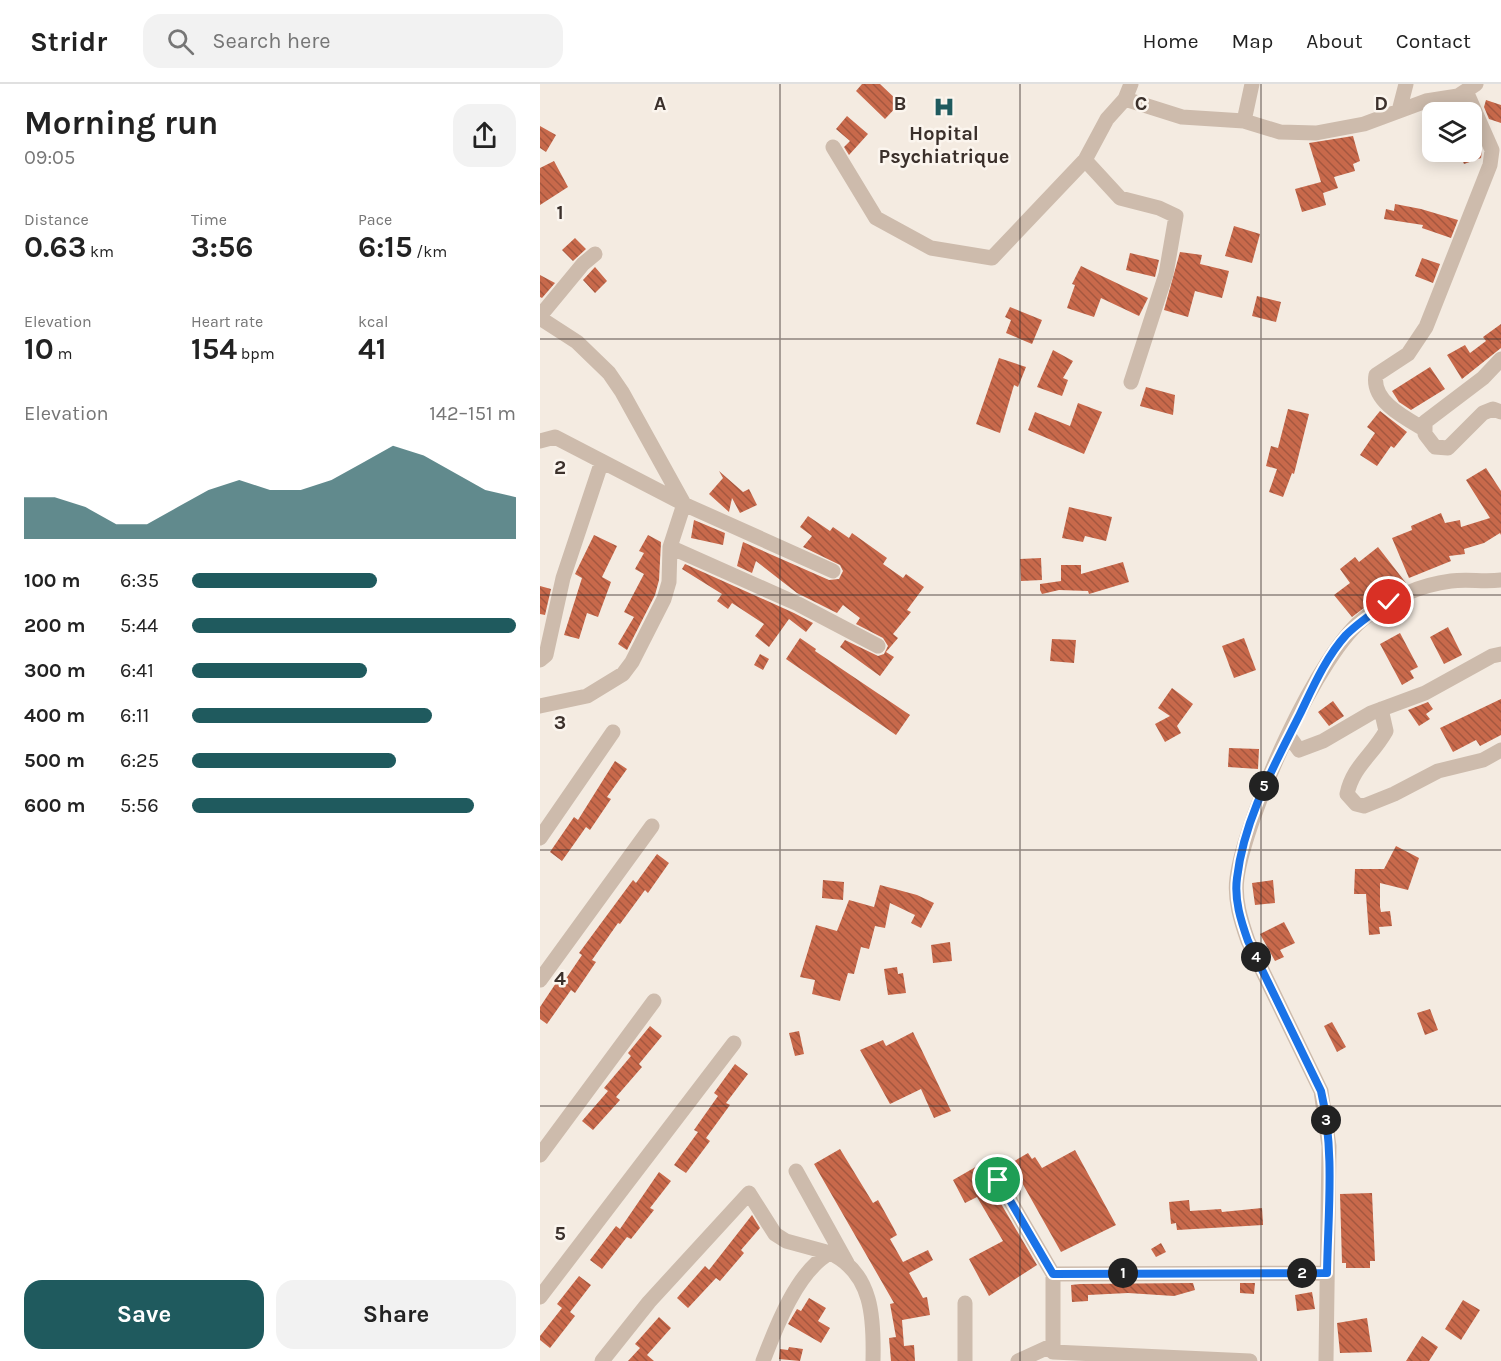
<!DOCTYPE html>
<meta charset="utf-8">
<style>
:root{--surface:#fff;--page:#f2f2f2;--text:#222;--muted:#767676;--line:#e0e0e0;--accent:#1f5a5e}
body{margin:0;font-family:Karla,sans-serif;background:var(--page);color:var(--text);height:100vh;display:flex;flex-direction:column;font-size:22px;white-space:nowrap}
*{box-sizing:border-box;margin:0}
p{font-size:20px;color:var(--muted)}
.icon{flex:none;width:33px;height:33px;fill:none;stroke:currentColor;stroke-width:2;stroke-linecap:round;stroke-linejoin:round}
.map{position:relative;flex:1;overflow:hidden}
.details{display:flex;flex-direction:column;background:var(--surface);width:540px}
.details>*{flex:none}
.tools{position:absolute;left:882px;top:18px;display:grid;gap:12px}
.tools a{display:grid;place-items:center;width:60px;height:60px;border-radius:12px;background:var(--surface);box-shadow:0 3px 15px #0003;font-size:30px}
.pin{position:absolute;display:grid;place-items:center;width:51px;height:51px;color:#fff;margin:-26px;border:3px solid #fff;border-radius:50%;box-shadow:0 2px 6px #0007}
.km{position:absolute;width:30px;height:30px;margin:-15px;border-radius:50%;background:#222;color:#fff;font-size:16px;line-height:30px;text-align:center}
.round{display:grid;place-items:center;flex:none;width:63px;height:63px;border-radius:18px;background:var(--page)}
.head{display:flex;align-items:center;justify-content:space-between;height:102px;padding:0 24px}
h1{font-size:33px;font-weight:700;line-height:45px}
.metrics{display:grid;grid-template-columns:repeat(3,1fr);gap:9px;height:102px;padding:6px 24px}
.metrics div{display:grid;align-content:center}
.metrics b{font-size:30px;font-weight:700}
.metrics small{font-size:16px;font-weight:400}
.metrics p{font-size:16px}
.chart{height:168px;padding:12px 24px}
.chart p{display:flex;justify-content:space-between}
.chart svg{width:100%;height:108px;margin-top:6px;fill:var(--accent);opacity:.7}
.action{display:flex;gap:12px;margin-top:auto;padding:12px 24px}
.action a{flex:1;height:69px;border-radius:18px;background:var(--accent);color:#fff;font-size:24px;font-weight:700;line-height:69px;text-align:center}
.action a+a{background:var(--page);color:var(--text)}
ul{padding:0 24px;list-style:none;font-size:20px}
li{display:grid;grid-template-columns:96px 72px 1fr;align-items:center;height:45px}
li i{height:15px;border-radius:8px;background:var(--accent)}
header{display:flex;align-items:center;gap:36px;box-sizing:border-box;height:84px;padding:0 30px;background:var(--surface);border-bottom:2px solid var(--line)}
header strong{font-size:28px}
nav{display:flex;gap:33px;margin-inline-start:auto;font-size:21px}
.search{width:420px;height:54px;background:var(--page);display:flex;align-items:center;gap:15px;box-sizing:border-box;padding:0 21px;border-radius:18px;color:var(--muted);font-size:22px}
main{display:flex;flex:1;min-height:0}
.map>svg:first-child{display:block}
</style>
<header>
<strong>Stridr</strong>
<div class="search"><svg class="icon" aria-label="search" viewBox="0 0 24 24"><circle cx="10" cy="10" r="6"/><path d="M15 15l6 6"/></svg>Search here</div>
<nav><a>Home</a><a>Map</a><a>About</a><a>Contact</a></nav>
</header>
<main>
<section class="details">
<div class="head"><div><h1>Morning run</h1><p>09:05</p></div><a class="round"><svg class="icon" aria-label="share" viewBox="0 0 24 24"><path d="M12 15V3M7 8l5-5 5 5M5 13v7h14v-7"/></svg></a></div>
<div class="metrics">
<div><p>Distance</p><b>0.63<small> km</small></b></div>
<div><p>Time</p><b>3:56</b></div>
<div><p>Pace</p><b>6:15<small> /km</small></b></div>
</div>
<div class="metrics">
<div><p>Elevation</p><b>10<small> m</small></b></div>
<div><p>Heart rate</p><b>154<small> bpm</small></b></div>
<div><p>kcal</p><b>41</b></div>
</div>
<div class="chart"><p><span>Elevation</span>142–151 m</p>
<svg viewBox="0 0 160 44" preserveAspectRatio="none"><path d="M0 44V27L10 27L20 31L30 38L40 38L50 31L60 24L70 20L80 24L90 24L100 20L110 13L120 6L130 10L140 17L150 24L160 27V44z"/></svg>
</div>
<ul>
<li><b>100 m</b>6:35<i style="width:57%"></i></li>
<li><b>200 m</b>5:44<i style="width:100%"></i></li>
<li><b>300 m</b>6:41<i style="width:54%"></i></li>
<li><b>400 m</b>6:11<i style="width:74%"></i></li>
<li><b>500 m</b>6:25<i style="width:63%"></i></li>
<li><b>600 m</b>5:56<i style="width:87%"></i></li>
</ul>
<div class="action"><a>Save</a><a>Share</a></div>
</section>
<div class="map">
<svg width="961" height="1277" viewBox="0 0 961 1277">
<defs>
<pattern id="building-back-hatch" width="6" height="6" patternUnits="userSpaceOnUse" patternTransform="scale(1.5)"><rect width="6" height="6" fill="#c8694b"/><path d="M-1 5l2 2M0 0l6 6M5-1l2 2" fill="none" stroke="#a4573f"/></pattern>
</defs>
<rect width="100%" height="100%" fill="#f4ebe1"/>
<!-- building -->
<path fill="url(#building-back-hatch)" d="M322 0H340L360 19 345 35 316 7Z
M946 16 961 21V39L949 35 944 23Z
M921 21 925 28H892V51L883 28Z
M307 32 328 50 309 71 304 63 310 57 296 45Z
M0 42 16 51 6 68 0 64Z
M932 44 942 67 941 74 924 80 919 68H932Z
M813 52 820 77 813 80 815 87 794 93 798 104 783 109 786 121 762 128 755 105 781 98 769 59Z
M14 77 28 103 0 121V84Z
M855 120 881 125 918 136 911 154 882 144 883 141 844 135 846 125 854 127Z
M694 142 720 150 712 179 685 172Z
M35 154 46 165 33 177 22 166Z
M640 168 662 171 660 180 689 187 682 214 655 207 648 233 624 226Z
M590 169 619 176 615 193 586 186Z
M882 174 900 180 893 199 875 192Z
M541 182 608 214 599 232 561 214 554 233 527 224 535 201 532 200Z
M55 183 67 197 55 209 43 196Z
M0 191 15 199 2 214 0 213Z
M717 212 741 218 736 238 712 232Z
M470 223 502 236 492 260 466 249 471 236 465 233Z
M961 240V264L922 295 907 271 925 261 930 269 946 257 943 253Z
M513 266 533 277 523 294 528 296 522 312 497 303Z
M459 274 486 283 478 303 474 301 460 349 436 340Z
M890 283 905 305 871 326 859 318 852 307Z
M606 303 635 311 633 331 600 322Z
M538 319 562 328 544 370 488 346 495 328 530 342Z
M748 325 769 330 754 390 752 389 743 413 729 408 737 385 726 382 731 362 738 364Z
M840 327 867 348 854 364 851 362 837 382 820 371 835 349 827 343Z
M946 384 961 407V451L960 449 944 459 924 465 925 470 909 472 911 477 869 494 852 454 872 446 871 442 901 429 905 439 920 436 921 443 950 434 926 396Z
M179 387 203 408 209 405 217 421 200 429 192 414 189 428 169 410 183 394Z
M529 423 572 433 566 457 545 452 543 458 522 454Z
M268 432 290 447 293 443 309 454 312 449 347 474 343 480 363 494 366 490 384 503 367 526 371 528 353 550 358 554 346 568 354 573 340 592 300 563 305 556 338 572 344 570 348 562 343 554 316 540 320 534 303 521 297 529 257 509 216 477 212 489 197 482 203 458 289 496 299 495 303 487 300 481 263 463 272 452 260 443Z
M154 436 185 449 183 461 151 454Z
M54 451 77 462 62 493 71 498 58 533 47 529 39 555 24 551 42 494 35 490Z
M108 451 121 458 119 496 115 511 87 566 78 560 94 533 84 528 104 490 95 485 104 469 99 467Z
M838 463 866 499 845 508 812 533 794 511 810 499 800 485 815 473 819 478Z
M501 474 502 496 481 497 480 475Z
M583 478 589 498 549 510 548 507 519 506 502 510 500 506V500L521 497V481H541V490Z
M145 480 254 529 273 539 266 548 249 535 229 563 215 552 224 540 192 519 188 525 177 517 182 510 142 485Z
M0 502 11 505 5 531 0 530Z
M908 543 922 571 904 580 890 553Z
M860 549 878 583 870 587 874 594 862 601 840 560Z
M260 554 276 565 275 567 370 631 356 651 246 575Z
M704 554 716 586 694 594 682 562Z
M512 555 536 556 534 579 510 577Z
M220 570 229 575 223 586 214 581Z
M632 604 653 620 637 642 641 649 625 658 615 640 630 632 618 624Z
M961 615V651L940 662 936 656 913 668 900 644Z
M793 617 804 632 789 642 778 628Z
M888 618 893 625 886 630 890 635 879 642 868 626Z
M689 664 719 665 718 685 688 683Z
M75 677 87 685 67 713 71 715 50 746 46 743 22 777 10 768 34 733 38 736Z
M856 762 879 774 868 806 840 799V823L841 828 850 827 852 842 839 843 840 850 829 851 826 810H814L815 785H844Z
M117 770 129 779 108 809 105 806 80 840 78 839 52 876 56 878 35 909 31 906 7 940 0 935V923L18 896 23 899 42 871 39 869 93 796 96 799Z
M283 796 304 798 303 816 282 814Z
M733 796 735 819 715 821 712 799Z
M340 801 377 811 394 819 381 844 371 839 375 831 350 819 345 844 335 842 329 865 321 863 314 890 308 889 300 917 272 910 275 896 260 893 276 841 297 847 309 816 334 823Z
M744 838 755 859 740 866 744 873 735 877 720 850Z
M410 858 412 877 393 879 391 861Z
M357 883 358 890 363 889 366 909 348 911 344 885Z
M890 925 898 946 885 951 877 929Z
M792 938 806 963 797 968 784 942Z
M110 942 122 952 99 980 102 983 76 1013 80 1016 53 1046 42 1037 68 1007 64 1004 91 972 88 969Z
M259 947 264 970 255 972 249 949Z
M373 948 411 1027 394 1034 381 1005 350 1020 320 966 343 956 346 962Z
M195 980 208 990 186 1019 190 1021 166 1054 170 1057 146 1089 134 1081 158 1048 154 1046 178 1012 174 1009Z
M300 1065 333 1119 338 1116 353 1143 357 1151 350 1155 363 1178 388 1166 393 1176 369 1189 383 1214 387 1213 390 1231 362 1236 364 1262 374 1261 375 1277H351L349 1254 356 1253 350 1220 354 1219 274 1080Z
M535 1066 576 1141 521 1168 471 1079 488 1069 492 1075 495 1073 502 1084Z
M446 1077 452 1088 448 1095 450 1101 497 1181 449 1212 429 1175 463 1157 437 1113 425 1119 413 1096Z
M119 1088 131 1097 110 1124 114 1126 91 1155 87 1153 62 1185 50 1176 76 1142 80 1145Z
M832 1109 835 1177H830V1184H806V1179H802L800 1110Z
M649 1116 650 1127 681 1125 682 1128 722 1124 723 1141 637 1146 636 1139 631 1140 629 1118Z
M212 1131 220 1144 201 1166 204 1169 180 1197 176 1194 148 1224 137 1214 165 1182 169 1186Z
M621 1159 626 1168 616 1173 611 1165Z
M39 1192 51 1201 30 1228 35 1232 10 1264 0 1256V1252L22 1224 17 1220Z
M653 1199 655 1206 634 1212 588 1209 548 1211V1217L532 1218 531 1201 540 1200Z
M700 1199H715L714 1210 700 1209Z
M772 1208 775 1225 757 1227 755 1211Z
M269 1214 286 1224 278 1237 290 1244 281 1259 248 1240 257 1225 261 1227Z
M923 1216 940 1226 921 1256 905 1245Z
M119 1233 131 1244 107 1271 114 1277H88L100 1264 95 1260Z
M827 1234 832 1268 800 1269 797 1239Z
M882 1252 898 1263 889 1277H866Z
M249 1263 263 1265 260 1277 239 1275 240 1265 248 1266Z"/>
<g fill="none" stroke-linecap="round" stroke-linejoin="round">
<!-- minor -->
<path stroke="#cdbbac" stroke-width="15" d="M585 15 642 33 704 37 740 48 776 49 824 40 886 17 918 12 936 0
M859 27 866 0
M704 37 712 0
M293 63 336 134 391 164 452 174 545 76 567 35 585 15 591 0
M545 76 580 114 619 124 636 132 626 190 591 298
M0 232 43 180 55 170
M0 234 37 258 69 289 82 308 144 420 130 463 129 498 124 515 92 578 83 590 47 612 0 622
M961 275 943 294 885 338V350L895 363 908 364 943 329 953 325 961 328
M884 345C865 334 831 317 836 291L868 270 886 243 950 81 952 66 926 7
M0 357 15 353 148 422 293 487
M130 463 258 520 338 562
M0 576 6 571 23 494 62 377
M841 625 846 647C832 672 813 682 807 710L816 720 824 722 854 710 898 687 943 676 961 666
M749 652 759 666 783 657 831 629 885 609 952 572 961 570
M0 754 73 648
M0 896 112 742
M0 1071 114 917
M256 1087 307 1179
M458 1096 513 1190
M0 1213 194 959
M425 1219V1277
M62 1277 109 1218 209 1109 235 1150 246 1157 290 1169
M223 1277C236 1243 257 1187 290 1169 333 1189 334 1235 333 1277
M478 1277 513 1261
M710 1277 513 1268V1190L787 1189
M786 1277 789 1062 781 1007 708 857C701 837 694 815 697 794 705 734 778 566 827 532 853 514 879 501 911 497 927 495 945 498 961 496"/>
</g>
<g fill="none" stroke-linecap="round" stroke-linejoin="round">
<defs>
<path id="route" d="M458 1096 513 1190 787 1189C788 1129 795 1066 781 1007L708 857C701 837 694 816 697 794 704 735 734 682 760 630 773 603 786 573 806 551 819 538 834 528 849 518"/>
</defs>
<!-- route casing -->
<use href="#route" stroke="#fff" stroke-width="12"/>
<!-- route -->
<use href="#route" stroke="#1a73e8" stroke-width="8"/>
</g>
<!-- grid -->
<path fill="none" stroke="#3b302b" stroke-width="1.5" stroke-opacity="0.55" d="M240 0V1277M480 0V1277M721 0V1277M0 255H961M0 511H961M0 766H961M0 1022H961"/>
<!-- icons -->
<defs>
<symbol id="hospital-bare" viewBox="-9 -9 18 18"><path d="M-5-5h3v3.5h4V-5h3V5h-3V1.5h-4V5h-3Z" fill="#1f5a5e" stroke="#fbf5ee" stroke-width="2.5" paint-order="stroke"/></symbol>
</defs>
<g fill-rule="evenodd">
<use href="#hospital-bare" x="389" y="8" width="30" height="30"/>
</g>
<g text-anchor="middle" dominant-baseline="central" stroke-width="5" stroke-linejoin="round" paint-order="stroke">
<!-- poi labels -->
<g font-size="20" font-weight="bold" fill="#3b302b" stroke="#fbf5ee">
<text x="404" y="49">Hopital<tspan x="404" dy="23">Psychiatrique</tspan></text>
</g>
</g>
<g font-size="20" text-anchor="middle" font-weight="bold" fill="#3b302b" stroke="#fbf5ee" stroke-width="5" stroke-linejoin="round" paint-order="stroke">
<text x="120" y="26">A</text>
<text x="360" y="26">B</text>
<text x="601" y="26">C</text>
<text x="841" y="26">D</text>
<text x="20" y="135">1</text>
<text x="20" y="390">2</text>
<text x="20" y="645">3</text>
<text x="20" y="901">4</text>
<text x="20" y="1156">5</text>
</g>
</svg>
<div class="tools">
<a><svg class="icon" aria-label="layers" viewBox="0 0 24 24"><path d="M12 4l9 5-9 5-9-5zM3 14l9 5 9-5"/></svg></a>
</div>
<div class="pin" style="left:458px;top:1096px;background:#1e9e55"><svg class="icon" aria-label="arrive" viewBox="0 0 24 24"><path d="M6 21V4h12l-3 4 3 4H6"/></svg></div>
<div class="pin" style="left:849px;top:518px;background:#d93025"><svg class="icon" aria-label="check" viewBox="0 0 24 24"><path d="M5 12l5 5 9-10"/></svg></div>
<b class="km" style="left:583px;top:1189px">1</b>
<b class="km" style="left:762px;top:1189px">2</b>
<b class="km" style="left:786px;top:1036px">3</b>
<b class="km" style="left:716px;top:873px">4</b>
<b class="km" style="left:724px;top:702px">5</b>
</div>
</main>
